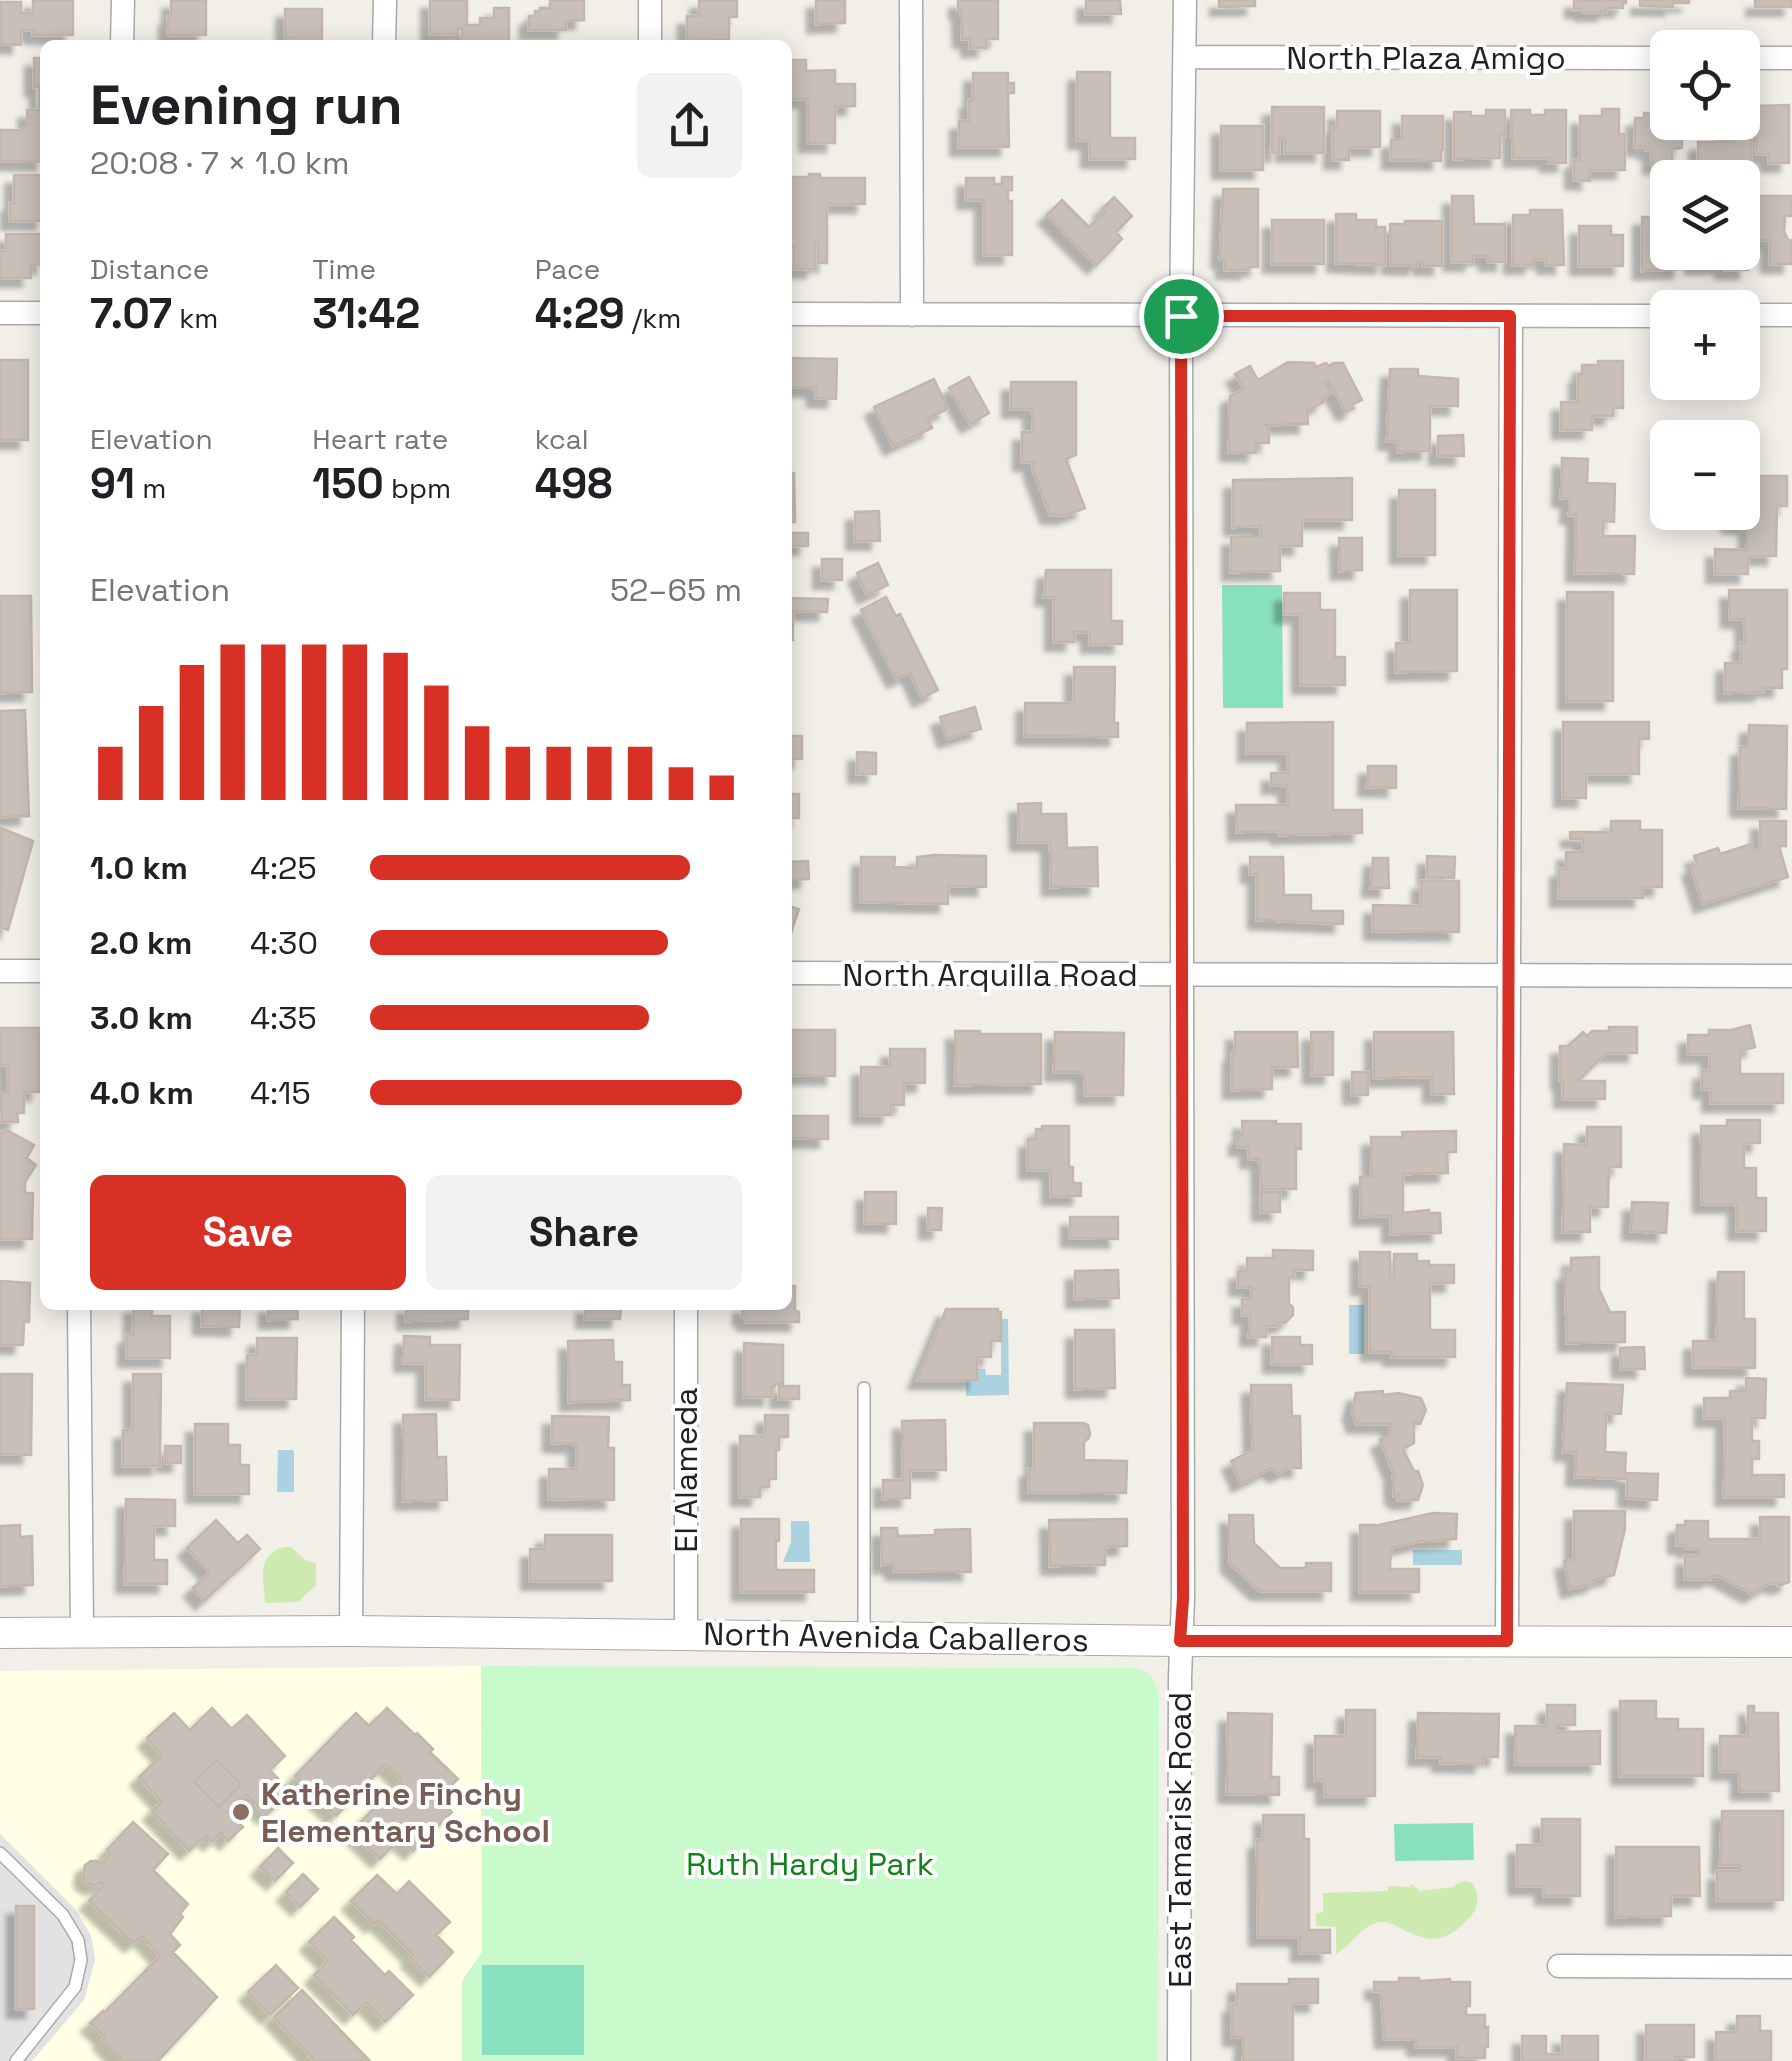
<!DOCTYPE html>
<meta charset="utf-8">
<style>
:root{--surface:#fff;--page:#f2f2f2;--text:#202124;--muted:#757577;--accent:#d93025}
body{margin:0;font-family:"Space Grotesk",sans-serif;background:var(--page);color:var(--text);height:100vh;display:flex;flex-direction:column;font-size:38px;white-space:nowrap}
*{box-sizing:border-box;margin:0}
p{font-size:32px;color:var(--muted)}
.icon{flex:none;width:55px;height:55px;fill:none;stroke:currentColor;stroke-width:2;stroke-linecap:round;stroke-linejoin:round}
.map{position:relative;flex:1;overflow:hidden}
.details{position:absolute;left:40px;top:40px;width:752px;height:1270px;display:flex;flex-direction:column;background:var(--surface);border-radius:15px;box-shadow:0 5px 25px #0003}
.details>*{flex:none}
.fabs{position:absolute;left:1650px;top:30px;display:grid;gap:20px}
.fabs a{display:grid;place-items:center;width:110px;height:110px;border-radius:15px;background:var(--surface);box-shadow:0 5px 25px #0003;font-size:50px}
.pin{position:absolute;display:grid;place-items:center;width:85px;height:85px;color:#fff;margin:-42px;border:5px solid #fff;border-radius:50%;box-shadow:0 2px 10px #0007}
.round{display:grid;place-items:center;flex:none;width:105px;height:105px;border-radius:15px;background:var(--page)}
.summary{display:flex;align-items:center;justify-content:space-between;height:170px;padding:0 50px}
h1{font-size:55px;font-weight:600;line-height:75px}
.figures{display:grid;grid-template-columns:repeat(3,1fr);gap:15px;height:170px;padding:10px 50px}
.figures div{display:grid;align-content:center}
.figures b{font-size:42px;font-weight:600}
.figures small{font-size:28px;font-weight:400}
.figures p{font-size:28px}
.chart{height:280px;padding:20px 50px}
.chart p{display:flex;justify-content:space-between}
.chart svg{width:100%;height:180px;margin-top:10px;stroke:var(--accent);stroke-width:6}
.action{display:flex;gap:20px;margin-top:auto;padding:20px 50px}
.action a{flex:1;height:115px;border-radius:15px;background:var(--accent);color:#fff;font-size:40px;font-weight:600;line-height:115px;text-align:center}
.action a+a{background:var(--page);color:var(--text)}
ul{padding:0 50px;list-style:none;font-size:32px}
li{display:grid;grid-template-columns:160px 120px 1fr;align-items:center;height:75px}
li i{height:25px;border-radius:12px;background:var(--accent)}
.map>svg:first-child{display:block}
</style>
<div class="map">
<svg width="1792" height="2061" viewBox="0 0 1792 2061">
<defs>
<filter id="shadow"><feDropShadow dx="-9" dy="9" stdDeviation="2.5" flood-color="#0004"/></filter>
</defs>
<rect width="100%" height="100%" fill="#f2efe9"/>
<!-- education -->
<path fill="#ffffe5" d="M481 1666 482 1952 462 1981V2061H0V1671Z"/>
<!-- grass -->
<path fill="#cdebb0" d="M284 1547H291L305 1560 316 1563V1585L298 1602 265 1603C264 1578 255 1556 284 1547Z
M1466 1881 1473 1883C1480 1897 1479 1908 1468 1919 1446 1942 1432 1944 1404 1930 1396 1926 1390 1922 1381 1922 1361 1924 1352 1946 1336 1954V1927L1316 1926V1913L1323 1912V1893L1388 1891V1886L1409 1887 1413 1884 1419 1891 1453 1887 1458 1883Z"/>
<!-- park -->
<path fill="#c8facc" d="M481 1666 1134 1668C1150 1671 1155 1680 1159 1695L1158 2061H462V1981L482 1952Z"/>
<!-- pitch -->
<path fill="#88e0be" d="M1222 585H1282L1283 708H1223Z
M1473 1823 1474 1860 1395 1861 1394 1824Z
M482 1965H584V2055H482Z"/>
<!-- parking -->
<path fill="#e2e2e2" d="M0 1834 76 1910 90 1934 93 1944 95 1960 84 2000 32 2061H0Z"/>
<!-- water -->
<path fill="#aad3df" d="M1349 1305H1364V1354H1349Z
M1001 1319H1008L1009 1395 966 1396V1380L977 1379V1369H985L986 1375H1001Z
M278 1450H294V1492H277Z
M791 1521H809L810 1562H783L791 1542Z
M1413 1550H1462V1565H1413Z"/>
<!-- building -->
<path fill="#c7bfb8" stroke="#c4b6ab" stroke-width="2.5" fill-rule="evenodd" filter="url(#shadow)" d="M33 0H73V35H33V30H21V45L1 44V2H21V13H33Z
M171 0H206V35H168V17H171Z
M430 0H467V25H480V18H494V8H509V41H462V29H458V34H430Z
M550 0H584V20L566 21V30H529V16H535V11H540V8H550Z
M699 0H737V17H729V40L687 41V16H699Z
M816 0H845V23L816 24Z
M958 0H998V39H986V48H970V39H962L961 10H958Z
M1086 0H1120L1121 14H1086Z
M1219 0H1255V6L1219 7Z
M1574 0H1626V3H1623V8H1606V12H1584V9H1574Z
M1640 0H1689V3H1673V7L1640 6Z
M1755 0H1792V7H1755Z
M285 9H322V45H293V38H285Z
M34 58H45V162L0 161V130H21L28 124 27 110H39V87H34Z
M788 60H806V71L835 70V84H855V106L835 107V143H808V99H788Z
M1077 72H1110V138H1135V159H1090V140H1077Z
M973 73H1008V83H1014V93H1008L1009 147H959V121H969V100H973Z
M1789 105V163H1769V154H1756L1757 106Z
M1272 107H1324V153H1285V138H1279V153H1272Z
M1602 109H1619V134H1625V170H1589L1590 181 1574 180V160H1580V116H1602Z
M1486 110H1505V136H1500V158L1454 159V112H1471V116H1486Z
M1511 110H1530V115H1545V110H1566V163H1549V158H1513Z
M1337 111H1380V147H1349V160H1333V127H1337Z
M1644 113H1668V122H1682V148L1672 149V165H1652V150H1646V147H1635V118H1644Z
M1402 116H1443V150H1441V161L1391 160V140L1402 139Z
M1742 118H1751V172H1717V178H1701V172H1698V142H1725V122H1742Z
M1221 126H1263V170H1221Z
M809 174H820V178H865V204H827V263H818V243H815V269H794V247H790V177H809Z
M14 175H45V221H10V203H14Z
M1002 177H1012V190H1008V201H1012V255H984V200H966V178H994V184H1002Z
M1223 189H1258V267H1249V270H1225V260L1220 259Z
M1452 196H1473L1474 224H1505V262H1488V256H1473V262H1452Z
M1758 196H1792V216H1785L1784 231 1788 240H1792V264H1770V240H1757Z
M1114 197 1132 216 1116 232 1122 239 1096 265 1047 215 1062 200 1089 227 1105 212 1102 209Z
M1530 210H1562L1564 265H1546V259H1533V265H1513V215H1530Z
M1742 211H1746V221H1748V270H1724V265H1694V252H1742Z
M1336 214H1356V220H1376V227H1385V265L1336 263Z
M1642 217H1668V252H1682V269L1642 271Z
M1272 220H1324V264H1272Z
M1405 221H1442V266H1423V261H1417V266L1391 265 1390 224H1405Z
M1579 226H1611V235H1623V266H1579Z
M6 234H45V265H31V278H0V251H6Z
M788 358 837 359 836 399 816 398V388L788 387Z
M0 360H28V440H0Z
M1598 361H1623V408H1613V416H1592V430H1561V402H1578V374H1582V365H1598Z
M1288 362 1314 363 1316 367 1326 363 1329 366 1333 363H1343L1362 400 1352 405 1354 408 1346 412 1328 380 1325 382 1331 393 1322 399 1324 402 1307 410 1308 424 1266 425 1269 430V443H1256V453L1229 452 1230 396 1244 389 1235 374 1250 366 1258 380Z
M1390 369H1418V376L1458 379V406H1430V451L1398 452V441H1387Z
M969 377 989 413 970 424 949 388Z
M934 379 948 409 928 418 932 428 893 446 874 407Z
M1011 382H1076V455L1066 459 1085 508 1067 515H1050L1033 470V462H1022V432H1033L1032 409H1011Z
M1463 435 1464 456H1438V436Z
M1562 458 1588 459 1587 483 1615 484 1614 522 1603 521V536H1635L1634 574 1575 573 1576 515H1569L1570 499 1561 498Z
M788 473H794L795 522H788Z
M1742 476H1787V506H1777L1776 556H1748V574H1715V549L1747 550 1748 525 1731 524V512H1742Z
M1352 478V520H1302V546H1280V571L1231 572V537L1261 536V526L1233 527V480Z
M1399 490H1435V555H1399Z
M879 511 880 541H855V512Z
M788 533H808V546H790V581H788Z
M1339 538H1362V570L1340 571Z
M822 559H842V580H822Z
M878 563 888 585 867 595 857 573Z
M1046 570H1111V621H1122V644H1090V632H1074V642H1054V597H1044Z
M1410 590H1457V671L1396 672V643H1410Z
M1729 590H1787V669H1782V688H1763V692L1725 693V663H1741V643H1745L1744 619H1730Z
M1567 592H1613V701H1567Z
M1284 593H1320V610H1335V657H1345V685H1301V614H1284Z
M0 596H31L32 692 0 693Z
M886 597 896 616 900 614 938 690 922 698 910 672 896 679 861 610Z
M788 598 828 599 827 612 793 611V640H788Z
M1074 667H1115L1114 723H1118V737L1025 736V703H1074Z
M975 707 981 729 947 739 940 717Z
M25 710 29 816 0 817V711Z
M1333 722V810H1362V833L1280 835V831L1237 832 1236 805H1288L1287 785H1271V773H1288V753H1247V723Z
M1563 722H1649V739H1639V774H1586V798H1563Z
M1749 725 1787 726 1786 809 1739 808 1740 747H1748Z
M788 736H802V759H788Z
M857 752 876 753V774H857Z
M1368 766H1396V788L1367 787Z
M788 794H799V818H788Z
M1041 803V814H1066L1067 848 1097 847 1098 886 1051 887 1050 842H1019L1018 804Z
M1611 821H1640V830H1662V887H1642L1643 898H1559V869H1566V852H1583V839H1570V832H1611Z
M1760 821H1786V846H1779L1788 877 1703 904 1691 867 1697 864 1694 856 1718 848 1720 854 1751 844 1754 850 1760 849Z
M1 828 33 841 8 930 0 927Z
M934 855 986 856V887L948 886V904L861 902V857H895L894 867 917 868V857Z
M1427 856 1455 857 1454 878 1427 877Z
M1250 857H1283L1284 895H1311V911H1343V924L1257 920V874H1250Z
M1373 858H1388L1389 888H1371Z
M808 861 809 879 788 880V862Z
M1421 881H1459V932L1373 931V905L1421 906Z
M788 906 799 909 789 939H788Z
M1750 1025 1755 1047 1740 1051V1074H1783V1103H1711V1089H1702V1071H1710V1054H1688V1035H1709V1030H1731Z
M1609 1027H1637V1053H1606L1578 1081H1605V1099H1563V1080H1560V1046H1568L1583 1032 1587 1036 1592 1031H1609Z
M0 1028H39L40 1092H24V1113H17L18 1122H2L1 1093 8 1092V1065H0Z
M788 1030H835V1076L788 1075Z
M955 1031H980V1034H1041V1084L956 1085Z
M1055 1032 1124 1033 1123 1095H1085V1076L1081 1072H1054Z
M1235 1032H1297L1298 1067H1272V1089L1232 1090V1054H1235Z
M1311 1032H1333V1075H1312Z
M1374 1032H1453L1454 1094H1432V1077L1374 1078Z
M890 1049H925V1083H904V1105H891V1115H861V1067H890Z
M1352 1072H1368V1095H1352Z
M788 1116H828V1139L788 1138Z
M1727 1120H1760V1143H1744V1168H1756V1198H1766V1231H1737V1204H1702L1701 1126H1727Z
M1242 1121H1276V1124H1301V1149H1296V1189H1261L1260 1159H1249V1147H1238V1136H1243Z
M1042 1126H1069V1167H1073V1183H1081V1196H1051V1170H1028V1139H1036V1129H1042Z
M1587 1127H1621V1167H1609L1608 1207H1590V1232H1563L1564 1144 1587 1145Z
M7 1130 34 1145 27 1158 36 1165 25 1182V1193H33L32 1239H0V1134Z
M1456 1131V1152H1447L1448 1173 1403 1174V1213L1429 1210V1213H1440L1441 1233 1391 1234V1216L1361 1217 1360 1177 1372 1176 1371 1137H1403L1402 1132Z
M865 1192H896V1224L865 1223Z
M1261 1192H1280V1212H1261Z
M1632 1202 1668 1203 1666 1233 1631 1231Z
M928 1208H942L941 1230H928Z
M1070 1217H1118V1239L1070 1238Z
M1273 1250 1313 1251V1270H1294V1276L1289 1278V1304L1293 1307V1315L1285 1323H1277V1326H1266V1337H1249L1250 1315H1242V1299H1252V1287H1238V1271H1247V1258H1273Z
M1360 1252H1390V1277H1394V1254H1417V1261H1429V1265H1454V1283H1430V1330H1455V1357H1392V1352H1370V1286H1360Z
M1599 1257V1289L1610 1312H1625V1342L1567 1343 1565 1272H1571V1258Z
M1118 1270 1119 1298 1075 1299V1271Z
M1718 1272H1744V1319H1755V1368L1693 1367V1341H1717Z
M0 1281 30 1283 29 1322H24L23 1345H0Z
M788 1286H795V1310L799 1312V1322H746V1317H742V1305H788Z
M133 1305H152V1316H170V1358H127V1335H133Z
M202 1305H240L239 1327 202 1326Z
M268 1305H297L298 1319 268 1320Z
M406 1305H468V1319L406 1321Z
M585 1305H621L620 1319H585Z
M946 1309H998V1312H1001V1341H991V1357H977V1380H917Z
M1075 1330H1114L1115 1388 1075 1389Z
M404 1336 430 1337V1345H460L459 1400 426 1399V1363H403Z
M1272 1337H1300V1345H1312V1364H1272Z
M257 1338H297L296 1399H247V1355H257Z
M613 1340 614 1362H622V1385H630V1400L569 1402 568 1341Z
M744 1343 783 1345V1384H775V1386L772 1387V1397H744Z
M1644 1347 1645 1369H1621L1620 1348Z
M0 1374H32L31 1455 0 1454Z
M133 1374H161L160 1466H123V1430H133Z
M1746 1378 1766 1379 1765 1418H1752V1441H1759V1459H1752V1475H1784V1497H1724L1725 1418H1704V1398H1730V1391H1746Z
M1567 1383 1623 1385 1621 1414 1606 1413 1605 1452 1626 1453 1625 1473 1658 1474 1657 1500 1627 1498V1479L1575 1477 1576 1452H1563Z
M1251 1385H1291L1292 1416H1300L1301 1468H1289L1278 1474 1271 1468 1241 1483 1231 1461 1253 1450Z
M779 1386H799V1399H779Z
M1383 1391V1395L1398 1393 1421 1398 1426 1410 1420 1424 1414 1423V1443L1403 1449 1414 1471H1418L1423 1485 1418 1500H1398V1495L1394 1496 1393 1476H1395L1380 1440 1389 1436 1391 1424H1356L1352 1411 1356 1393Z
M436 1414 437 1457H446L447 1500 404 1501 403 1415Z
M765 1415H788V1437H779V1450H776V1479H769V1487H760V1497H740V1436H765Z
M552 1416 609 1417 608 1448H614V1500L549 1499V1469H577V1444L552 1443Z
M945 1420 946 1470H910V1498L883 1499V1480H903L902 1421Z
M1034 1423H1084L1088 1425 1090 1433 1089 1438 1084 1442V1460L1127 1461 1126 1493 1029 1492V1469H1034Z
M195 1424H228V1445H240V1465H249V1494H195Z
M165 1446H181V1463H165Z
M126 1499 175 1500V1526H154V1560H167V1584H125Z
M1574 1511H1625V1529L1614 1575 1594 1580 1595 1583 1570 1589 1564 1561 1574 1559Z
M1433 1513 1457 1514 1456 1539 1421 1541 1391 1548 1390 1569H1419V1592H1360V1525H1379Z
M1229 1515H1253L1254 1543 1280 1568H1306V1563H1331V1591H1259L1230 1563Z
M1760 1517H1789V1582L1778 1586V1583H1770L1752 1594 1719 1576H1710V1579H1685V1556H1700V1548H1686V1545H1677V1525H1685V1521H1708V1539H1760Z
M741 1519H779V1541H776V1570H814V1592H741Z
M1127 1519V1546L1105 1547V1565L1050 1566 1049 1520Z
M216 1520 238 1543 247 1535 260 1549 204 1601 193 1588 210 1573 187 1548Z
M20 1525V1537L32 1536 33 1585 0 1586V1526Z
M881 1528H897L898 1536 935 1535V1530L970 1529 971 1572 894 1571 893 1564 882 1565Z
M545 1535H612V1581H530V1549H545Z
M1620 1701H1656V1719H1678V1729H1703V1776H1620Z
M1547 1705H1575V1725H1555V1732L1600 1731V1764H1516L1515 1726H1547Z
M1748 1706H1754V1713H1778L1779 1791H1740V1771H1720V1736H1748Z
M212 1708 232 1729 247 1715 285 1756 270 1770 291 1792 266 1815 246 1794 228 1812 243 1827 228 1841 221 1833 212 1842 206 1835 189 1851 152 1811 162 1802 139 1777 162 1755 147 1738 174 1713 190 1730ZM217 1760 241 1784 219 1807 194 1782Z
M387 1708 415 1735 417 1733 433 1749 430 1752 458 1779 438 1798 452 1812 413 1851 400 1839 380 1859 352 1831 402 1780 386 1764 336 1816 295 1776 356 1713 369 1726Z
M1346 1710H1375V1796H1325V1780H1315V1736H1346Z
M1228 1713 1272 1714 1271 1777H1279V1795L1227 1794Z
M1418 1713 1499 1714 1498 1757H1483V1764L1441 1763V1757H1417Z
M217 1760 241 1784 219 1807 194 1782Z
M1722 1811H1783V1900H1717V1871H1740V1865H1720Z
M1263 1815H1304V1839H1309V1930H1330V1953H1300V1937H1258L1257 1840H1263Z
M1542 1819H1580V1896H1544V1886H1517V1845H1542Z
M133 1822 168 1854 153 1870 188 1904 180 1914 183 1917 170 1934 180 1945 173 1952 217 1997 158 2061H123L102 2040 105 2037 90 2023 103 2011 104 2013 160 1956 142 1936 133 1943 89 1901 104 1885 101 1882 98 1885H93L86 1882 83 1876 85 1865 91 1861H98L102 1864 110 1854 107 1850Z
M1616 1847H1699L1700 1896H1671V1916L1616 1917Z
M278 1848 293 1863 275 1881 260 1867Z
M303 1874 318 1889 300 1907 286 1892Z
M377 1875 397 1894 409 1881 450 1922 436 1935 453 1952 429 1977 410 1958 413 1955 378 1920 374 1924 351 1901Z
M16 1906H34V2009H16Z
M334 1917 354 1937 351 1940 385 1975 389 1971 413 1995 385 2022 366 2002 353 2015 314 1975 328 1961 309 1942Z
M276 1965 298 1988 270 2015 248 1992Z
M1399 1978H1419V1981L1450 1979V1982H1470V2006H1466V2015H1485V2028L1488 2027V2047H1485V2058H1457V2047H1416V2039H1384L1381 1991H1374V1982H1399Z
M1289 1979H1318V2003H1293V2061H1243L1244 2037H1232V2004H1237V1984H1289Z
M302 1990 370 2061H315L274 2017Z
M1737 2016H1760V2031H1771V2061H1716V2032H1737Z
M1646 2025H1694V2057H1676V2061H1646Z
M1522 2036H1546V2054H1562V2036H1598V2061H1522Z"/>
<g fill="none" stroke-linecap="round" stroke-linejoin="round">
<defs>
<path id="service" d="M864 1388V1637
M0 1853 63 1915 78 1940 81 1960 75 1987 16 2061"/>
<path id="minor" d="M911 0 912 315
M122 45 123 0
M384 45 385 0
M650 45V0
M1185 57 1668 58
M1742 58H1792
M0 313H45
M788 314 1668 316
M1742 315H1792
M0 971H45
M788 973 1792 976
M79 1305 82 1632
M351 1631 353 1305
M686 1634V1305
M1507 1641 1511 316
M1559 1966 1792 1967
M1179 2061 1180 1678 1183 1599 1181 316 1185 0"/>
<path id="tertiary" d="M0 1633 351 1631 1180 1641 1792 1642"/>
</defs>
<!-- service casing -->
<use href="#service" stroke="#a9a9a9" stroke-width="14"/>
<!-- minor casing -->
<use href="#minor" stroke="#a9a9a9" stroke-width="25"/>
<!-- tertiary casing -->
<use href="#tertiary" stroke="#a9a9a9" stroke-width="32"/>
<!-- service -->
<use href="#service" stroke="#fff" stroke-width="11"/>
<!-- minor -->
<use href="#minor" stroke="#fff" stroke-width="22"/>
<!-- tertiary -->
<use href="#tertiary" stroke="#fff" stroke-width="30"/>
</g>
<g fill="none" stroke-linecap="round" stroke-linejoin="round">
<defs>
<path id="route" d="M1181 316H1510L1507 1641H1180L1183 1599Z"/>
</defs>
<!-- route casing -->
<use href="#route" stroke="#fff" stroke-width="20"/>
<!-- route -->
<use href="#route" stroke="#d93025" stroke-width="12"/>
</g>
<!-- markers -->
<circle fill="#8d6e63" stroke="#fff" stroke-width="4" cx="241" cy="1812" r="10"/>
<g text-anchor="middle" dominant-baseline="central" stroke-width="8" stroke-linejoin="round" paint-order="stroke">
<!-- street labels -->
<g font-size="32" fill="#222" stroke="#fff">
<text x="1426" y="58">North Plaza Amigo</text>
<text x="990" y="975">North Arquilla Road</text>
<text transform="translate(686 1470) rotate(-90)">El Alameda</text>
<text transform="translate(896 1637) rotate(1)">North Avenida Caballeros</text>
<text transform="translate(1180 1840) rotate(-90)">East Tamarisk Road</text>
</g>
<!-- education labels -->
<g font-size="32" font-weight="bold" fill="#785e54" stroke="#fff" text-anchor="start">
<text x="261" y="1794">Katherine Finchy<tspan x="261" dy="37">Elementary School</tspan></text>
</g>
<!-- park labels -->
<g font-size="32" fill="#0c8416" stroke="#fff">
<text x="810" y="1864">Ruth Hardy Park</text>
</g>
</g>
</svg>
<div class="fabs">
<a><svg class="icon" aria-label="locate" viewBox="0 0 24 24"><circle cx="12" cy="12" r="6"/><path d="M12 2v4M12 18v4M2 12h4M18 12h4"/></svg></a>
<a><svg class="icon" aria-label="layers" viewBox="0 0 24 24"><path d="M12 4l9 5-9 5-9-5zM3 14l9 5 9-5"/></svg></a>
<a>+</a>
<a>−</a>
</div>
<div class="pin" style="left:1181px;top:316px;background:#1e9e55"><svg class="icon" aria-label="arrive" viewBox="0 0 24 24"><path d="M6 21V4h12l-3 4 3 4H6"/></svg></div>
<section class="details">
<div class="summary"><div><h1>Evening run</h1><p>20:08 · 7 × 1.0 km</p></div><a class="round"><svg class="icon" aria-label="share" viewBox="0 0 24 24"><path d="M12 15V3M7 8l5-5 5 5M5 13v7h14v-7"/></svg></a></div>
<div class="figures">
<div><p>Distance</p><b>7.07<small> km</small></b></div>
<div><p>Time</p><b>31:42</b></div>
<div><p>Pace</p><b>4:29<small> /km</small></b></div>
</div>
<div class="figures">
<div><p>Elevation</p><b>91<small> m</small></b></div>
<div><p>Heart rate</p><b>150<small> bpm</small></b></div>
<div><p>kcal</p><b>498</b></div>
</div>
<div class="chart"><p><span>Elevation</span>52–65 m</p>
<svg viewBox="0 0 160 44" preserveAspectRatio="none"><path d="M5 44V31M15 44V21M25 44V11M35 44V6M45 44V6M55 44V6M65 44V6M75 44V8M85 44V16M95 44V26M105 44V31M115 44V31M125 44V31M135 44V31M145 44V36M155 44V38"/></svg>
</div>
<ul>
<li><b>1.0 km</b>4:25<i style="width:86%"></i></li>
<li><b>2.0 km</b>4:30<i style="width:80%"></i></li>
<li><b>3.0 km</b>4:35<i style="width:75%"></i></li>
<li><b>4.0 km</b>4:15<i style="width:100%"></i></li>
</ul>
<div class="action"><a>Save</a><a>Share</a></div>
</section>
</div>
